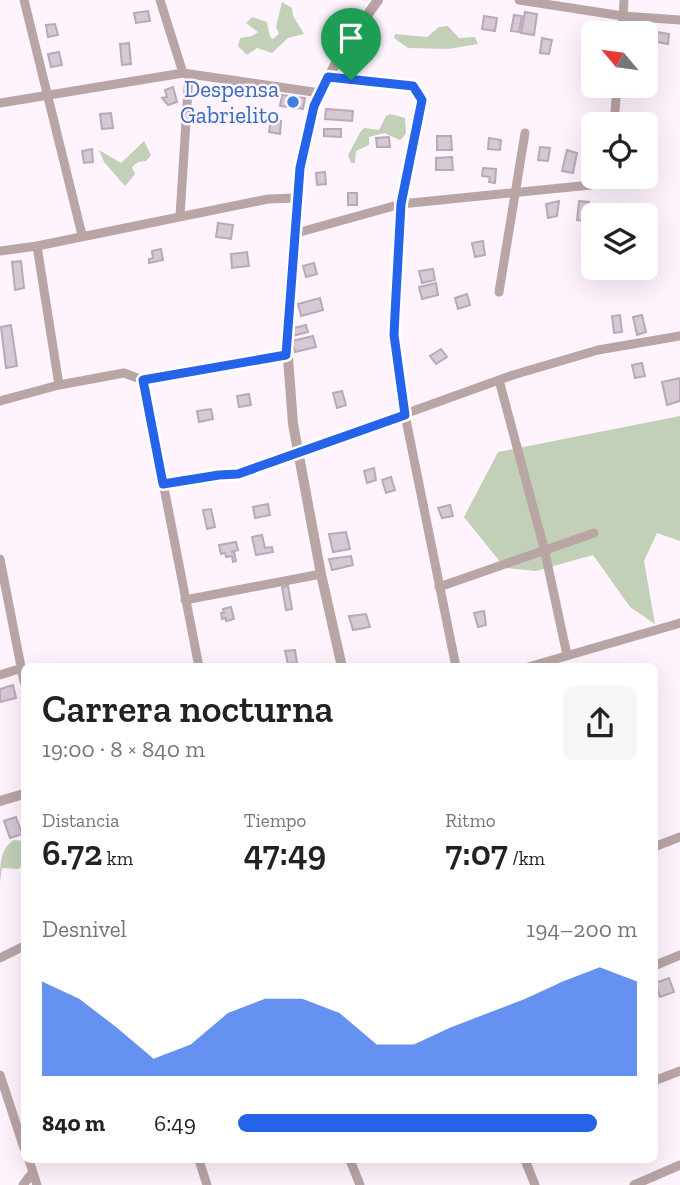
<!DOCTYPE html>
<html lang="es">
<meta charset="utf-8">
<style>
:root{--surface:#fff;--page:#f6f6f6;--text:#222;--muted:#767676;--accent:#2563eb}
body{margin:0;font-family:"Zilla Slab",serif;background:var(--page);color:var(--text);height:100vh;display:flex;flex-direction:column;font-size:26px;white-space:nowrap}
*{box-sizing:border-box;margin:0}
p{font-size:23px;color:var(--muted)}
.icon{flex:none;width:38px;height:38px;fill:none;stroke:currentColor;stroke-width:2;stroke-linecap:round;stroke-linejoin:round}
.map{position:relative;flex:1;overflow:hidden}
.panel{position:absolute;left:21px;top:663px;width:637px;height:500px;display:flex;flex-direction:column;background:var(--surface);border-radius:10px;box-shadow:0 7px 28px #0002}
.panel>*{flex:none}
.needle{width:46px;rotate:299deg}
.fabs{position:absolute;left:581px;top:21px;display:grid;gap:14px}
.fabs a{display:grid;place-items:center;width:77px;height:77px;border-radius:10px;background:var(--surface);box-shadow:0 7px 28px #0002;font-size:35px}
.pin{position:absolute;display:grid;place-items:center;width:60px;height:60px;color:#fff;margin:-72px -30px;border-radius:50% 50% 50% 0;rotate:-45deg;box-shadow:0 0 7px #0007}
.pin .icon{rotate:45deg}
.round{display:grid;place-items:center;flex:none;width:74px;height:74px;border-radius:10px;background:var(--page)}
.headline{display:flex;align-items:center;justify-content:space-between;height:119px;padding:0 21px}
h1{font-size:38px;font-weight:600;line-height:52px}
.stats{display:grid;grid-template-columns:repeat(3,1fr);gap:10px;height:119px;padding:7px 21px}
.stats div{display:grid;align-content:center}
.stats b{font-size:35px;font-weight:600}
.stats small{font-size:19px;font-weight:400}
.stats p{font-size:19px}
.chart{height:196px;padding:14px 21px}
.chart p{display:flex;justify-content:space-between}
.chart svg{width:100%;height:126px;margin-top:7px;fill:var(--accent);opacity:.7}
ul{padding:0 21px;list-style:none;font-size:23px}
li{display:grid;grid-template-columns:112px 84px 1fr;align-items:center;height:52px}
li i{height:18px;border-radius:9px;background:var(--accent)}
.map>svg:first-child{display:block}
</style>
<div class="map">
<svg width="680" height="1185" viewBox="0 0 680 1185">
<rect width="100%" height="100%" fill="#fff3fe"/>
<!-- green -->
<path fill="#c2d0b7" d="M282 2 292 8 293 16 304 34 288 38 272 53 257 48 247 55 238 46 240 38 252 36 258 32 246 23 252 17 267 22 270 37 273 39 279 34 276 27Z
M448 26 459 38 475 37 478 44 448 49 408 48 394 38 395 34 427 37 439 27Z
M390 114 405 118 406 134 400 140 384 133 369 137V145L356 151 355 163H351L348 155 361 131 364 128 379 130 386 116Z
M144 141 151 155 146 161 138 162 132 167 135 174 125 186 104 162 99 150 121 163Z
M680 416V541L657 533 644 561 655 624 630 607 593 555 536 571 505 568 464 517 498 452Z
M14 840 24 841V865L18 869 2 868 0 882C0 866 0 848 14 840Z"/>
<!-- building -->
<path fill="#d6c8d5" stroke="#b8a9b7" stroke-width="2" d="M148 11 150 21 136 23 134 13Z
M525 12 537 14 534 35 521 33Z
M514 15 522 16 519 32 511 31Z
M484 16 497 18 495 31 482 29Z
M55 24 58 35 48 37 46 25Z
M646 30 669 34 668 44 646 40Z
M542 38 552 40 549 54 540 53Z
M129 43 131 64 122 65 120 44Z
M59 52 62 65 51 67 48 54Z
M173 87 177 102 168 105 162 98 167 97 165 90Z
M282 95 305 98 303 109 280 106Z
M326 109 353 111 352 121 325 119Z
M111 113 113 128 102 129 100 114Z
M271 120 281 121 280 134 269 132Z
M324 129H341V137L324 136Z
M437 136H451L452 150H437Z
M389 137 390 147H377L376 138Z
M489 138 501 140 500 150 488 149Z
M540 147 550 148 548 161 538 160Z
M92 149 93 162 84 163 82 151Z
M567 150 577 153 573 173 562 171Z
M452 157 453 170H436V158Z
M483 168 496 169 495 183 489 182 490 177 482 176Z
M325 172 326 184 317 185 316 173Z
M348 193H357V205H348Z
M559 201 557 216 548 218 546 204Z
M579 201 589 202 587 221 577 220Z
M218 223 233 225 231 239 216 237Z
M483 241 485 255 475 257 472 243Z
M161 249 163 260 149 263V259L153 258 152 251Z
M247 252 249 266 232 268 231 254Z
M21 261 24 288 15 290 12 262Z
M314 263 317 274 306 277 303 266Z
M433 269 435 280 422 283 419 271Z
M436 283 438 295 422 299 419 287Z
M467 294 470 305 458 309 455 298Z
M320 298 323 310 301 316 298 304Z
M620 315 622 332 614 333 612 316Z
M642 315 646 332 637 335 633 317Z
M11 325 17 366 6 368 1 327Z
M306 325 308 332 292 336 290 329Z
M313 336 316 347 295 352 292 341Z
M441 349 447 357 436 364 430 356Z
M642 363 645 376 635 378 632 365Z
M680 378V401L667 405 662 382Z
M342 391 346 405 337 408 333 393Z
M249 394 251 405 239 407 237 396Z
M211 409 213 419 199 422 197 411Z
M374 468 376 480 367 483 364 471Z
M391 477 395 490 386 493 382 480Z
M268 504 270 515 255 518 253 507Z
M450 505 453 516 442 518 438 508Z
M211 509 215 527 207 529 203 510Z
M346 532 350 549 333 552 329 534Z
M262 535 265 548 272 547 273 552 256 555 252 537Z
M236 542 238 550 231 552H234L236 561 233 562 232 556 226 557 225 553 221 554 219 545Z
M351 556 353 565 332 570 329 559Z
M288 586 292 609 286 610 282 587Z
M231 607 234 619 226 621V618L222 619 221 613H224L223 609Z
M484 611 486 625 478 627 474 613Z
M366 614 370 627 353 630 349 616Z
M295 650 297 663 288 664 285 651Z
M13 685 16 698 0 702V689Z
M16 817 22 834 10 838 4 821Z
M669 978 674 992 660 997 655 983Z"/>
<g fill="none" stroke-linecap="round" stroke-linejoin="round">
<!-- minor -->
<path stroke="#baa5a5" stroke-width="9" d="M24 0 82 235
M160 0 183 73
M519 0 623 16 680 20
M622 33 624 0
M328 77 413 86 422 100 401 204 394 335 405 415 456 667
M0 103 183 73 320 93
M614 124 617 86
M180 216 189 74
M293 234 401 204 591 185 603 177
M37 246 59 385
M0 251 37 246 268 199 296 198
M499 292 525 133
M143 380 199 667
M499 380 544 548 567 655
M0 401 59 385 124 373 143 380 286 355
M163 484 238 474 513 375 598 350 680 336
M0 559 24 682
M439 587 594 533
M185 600 321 574
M528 667 680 623
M0 675 22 668
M654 847 680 837
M0 958 24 946
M654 966 680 955
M0 1075 24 1148
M654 1081 680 1071
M29 1160 37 1185
M199 1160 207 1185
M350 1160 360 1185
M525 1160 535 1185
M23 1185 32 1173
M634 1185 680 1165"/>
<!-- tertiary -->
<path stroke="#baa5a5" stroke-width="10" d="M342 667 321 574 293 424 286 331 296 198 314 106 342 51 378 0
M0 801 24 794"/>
</g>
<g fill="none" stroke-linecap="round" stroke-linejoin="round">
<defs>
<path id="route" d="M328 77 413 86 422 100 401 204 395 314 394 335 405 415 238 474 219 475 163 484 143 380 286 355 300 168 314 106Z"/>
</defs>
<!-- route casing -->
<use href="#route" stroke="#fff" stroke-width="14"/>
<!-- route -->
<use href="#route" stroke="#2563eb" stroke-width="9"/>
</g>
<!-- markers -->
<circle fill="#3f7fe0" stroke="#fff3fe" stroke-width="2.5" cx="293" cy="102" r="7"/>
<g text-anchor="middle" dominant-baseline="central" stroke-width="5" stroke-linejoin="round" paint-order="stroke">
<!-- shop labels -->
<g font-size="23" fill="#366cbe" stroke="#fff3fe" text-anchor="end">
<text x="279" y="89">Despensa<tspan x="279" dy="26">Gabrielito</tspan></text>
</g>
</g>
</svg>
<div class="fabs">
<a><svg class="needle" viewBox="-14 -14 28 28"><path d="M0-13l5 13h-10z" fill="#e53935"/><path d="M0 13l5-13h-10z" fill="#767676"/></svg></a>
<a><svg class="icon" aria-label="locate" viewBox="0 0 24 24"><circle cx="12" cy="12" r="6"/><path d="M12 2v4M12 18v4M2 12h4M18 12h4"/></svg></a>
<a><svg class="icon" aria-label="layers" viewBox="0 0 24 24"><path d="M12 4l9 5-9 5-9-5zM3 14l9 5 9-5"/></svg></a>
</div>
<div class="pin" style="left:351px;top:80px;background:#1e9e55"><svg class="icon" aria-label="arrive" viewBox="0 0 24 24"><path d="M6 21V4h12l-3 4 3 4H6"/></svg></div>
<section class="panel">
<div class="headline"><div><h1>Carrera nocturna</h1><p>19:00 · 8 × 840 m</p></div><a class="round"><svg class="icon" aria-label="share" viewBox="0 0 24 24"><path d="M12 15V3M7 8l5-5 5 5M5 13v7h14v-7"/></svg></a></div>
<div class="stats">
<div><p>Distancia</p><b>6.72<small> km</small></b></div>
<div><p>Tiempo</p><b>47:49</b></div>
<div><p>Ritmo</p><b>7:07<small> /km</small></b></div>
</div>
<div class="chart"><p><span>Desnivel</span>194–200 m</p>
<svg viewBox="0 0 160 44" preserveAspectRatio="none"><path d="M0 44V11L10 17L20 27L30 38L40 33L50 22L60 17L70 17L80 22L90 33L100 33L110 27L120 22L130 17L140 11L150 6L160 11V44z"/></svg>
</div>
<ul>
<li><b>840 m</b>6:49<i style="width:90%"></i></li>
</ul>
</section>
</div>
